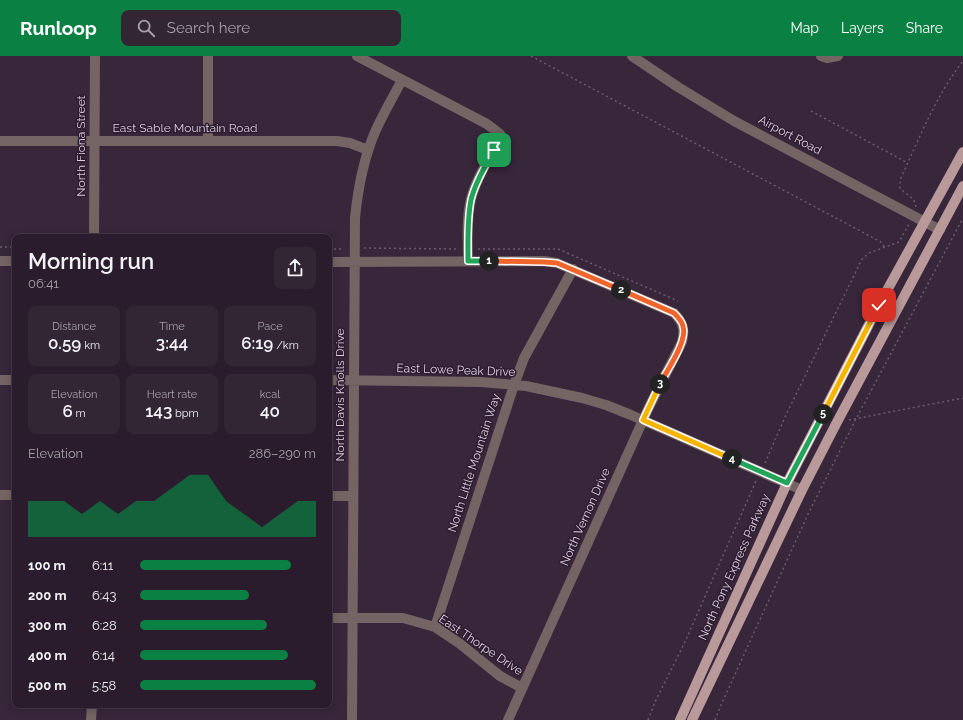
<!DOCTYPE html>
<meta charset="utf-8">
<style>
:root{--surface:#2a1c2c;--page:#322534;--text:#f1f3f6;--muted:#a5a1a9;--line:#463a48;--accent:#0b8043}
body{margin:0;font-family:Raleway,sans-serif;background:var(--page);color:var(--text);height:100vh;display:flex;flex-direction:column;font-size:15px;white-space:nowrap}
*{box-sizing:border-box;margin:0}
p{font-size:13px;color:var(--muted)}
.icon{flex:none;width:22px;height:22px;fill:none;stroke:currentColor;stroke-width:2;stroke-linecap:round;stroke-linejoin:round}
.map{position:relative;flex:1;overflow:hidden}
.drawer{position:absolute;left:12px;top:178px;width:320px;height:474px;display:flex;flex-direction:column;background:var(--surface);border-radius:8px;box-shadow:0 2px 10px #0003,0 0 0 1px var(--line)}
.drawer>*{flex:none}
.pin{position:absolute;display:grid;place-items:center;width:34px;height:34px;color:#fff;margin:-17px;border-radius:8px;box-shadow:0 2px 6px #0006}
.km{position:absolute;width:20px;height:20px;margin:-10px;border-radius:50%;background:#222;color:#fff;font-size:11px;line-height:20px;text-align:center}
.round{display:grid;place-items:center;flex:none;width:42px;height:42px;border-radius:8px;background:var(--page)}
.headline{display:flex;align-items:center;justify-content:space-between;height:68px;padding:0 16px}
h1{font-size:22px;font-weight:600;line-height:30px}
.figures{display:grid;grid-template-columns:repeat(3,1fr);gap:6px;height:68px;padding:4px 16px}
.figures div{display:grid;align-content:center;border-radius:8px;background:var(--page);text-align:center}
.figures b{font-size:17px;font-weight:600}
.figures small{font-size:11px;font-weight:400}
.figures p{font-size:11px}
.chart{height:112px;padding:8px 16px}
.chart p{display:flex;justify-content:space-between}
.chart svg{width:100%;height:72px;margin-top:4px;fill:var(--accent);opacity:.7}
ul{padding:0 16px;list-style:none;font-size:13px}
li{display:grid;grid-template-columns:64px 48px 1fr;align-items:center;height:30px}
li i{height:10px;border-radius:5px;background:var(--accent)}
header{display:flex;align-items:center;gap:24px;box-sizing:border-box;height:56px;padding:0 20px;background:var(--accent);color:#fff}
header strong{font-size:19px}
nav{display:flex;gap:22px;margin-inline-start:auto;font-size:14px}
.search{width:280px;height:36px;background:var(--page);display:flex;align-items:center;gap:10px;box-sizing:border-box;padding:0 14px;border-radius:8px;color:var(--muted);font-size:15px}
.map>svg:first-child{display:block}
</style>
<header>
<strong>Runloop</strong>
<div class="search"><svg class="icon" aria-label="search" viewBox="0 0 24 24"><circle cx="10" cy="10" r="6"/><path d="M15 15l6 6"/></svg>Search here</div>
<nav><a>Map</a><a>Layers</a><a>Share</a></nav>
</header>
<div class="map">
<svg width="963" height="664" viewBox="0 0 963 664">
<rect width="100%" height="100%" fill="#38263b"/>
<g fill="none" stroke-linecap="round" stroke-linejoin="round">
<!-- path -->
<path stroke="#6b5b6e" stroke-width="1.5" stroke-dasharray="2 3" stroke-linecap="butt" d="M531 0 881 186 885 192
M811 55 908 107
M916 151C915 141 906 139 900 132V124C919 83 935 41 963 5
M0 191H15
M364 192 456 193
M329 193H341
M478 193H558L678 245
M849 364 963 342
M765 407 785 361 862 203 869 197 899 186 909 168
M648 664 655 646 684 588 756 425
M715 664 721 649 809 456 856 363 963 162"/>
<!-- minor -->
<path stroke="#746464" stroke-width="10" d="M357 0 487 68 500 78C492 100 476 121 471 143 466 163 468 185 468 205
M632 0 678 31 734 65 940 174
M821 0 827 2 838 0
M0 85H337L350 87 368 94
M208 85V0
M94 181 95 0
M0 205H15
M329 206 544 205 557 207 674 257C683 266 685 274 682 286L648 353 508 664
M0 324H15
M329 324 481 326 526 330 582 342 606 349 631 359 802 434
M0 439H15
M329 440H352
M329 562H403L435 571 459 587 500 620 522 632
M435 571 514 329 524 302 573 213
M91 664 92 649
M352 664 355 162C358 132 363 104 375 76 383 58 393 41 402 24"/>
<!-- major -->
<path stroke="#b99999" stroke-width="10" d="M680 664 787 427 879 249 963 96
M692 664 802 434 836 368 963 130"/>
</g>
<g fill="none" stroke-linecap="round" stroke-linejoin="round">
<defs>
<path id="split-1" d="M489 205H468C468 185 467 164 471 144 475 126 486 109 494 94"/>
<path id="split-2" d="M489 205 544 206 557 207 621 234"/>
<path id="split-3" d="M621 234 674 257C678 261 682 265 683 270 688 285 667 314 660 328"/>
<path id="split-4" d="M660 328 643 364 732 403"/>
<path id="split-5" d="M732 403 787 427 823 358"/>
<path id="split-6" d="M823 358 879 249"/>
</defs>
<!-- split-1 casing -->
<use href="#split-1" stroke="#fff" stroke-width="8"/>
<!-- split-2 casing -->
<use href="#split-2" stroke="#fff" stroke-width="8"/>
<!-- split-3 casing -->
<use href="#split-3" stroke="#fff" stroke-width="8"/>
<!-- split-4 casing -->
<use href="#split-4" stroke="#fff" stroke-width="8"/>
<!-- split-5 casing -->
<use href="#split-5" stroke="#fff" stroke-width="8"/>
<!-- split-6 casing -->
<use href="#split-6" stroke="#fff" stroke-width="8"/>
<!-- split-1 -->
<use href="#split-1" stroke="#22a559" stroke-width="5"/>
<!-- split-2 -->
<use href="#split-2" stroke="#f0652b" stroke-width="5"/>
<!-- split-3 -->
<use href="#split-3" stroke="#f0652b" stroke-width="5"/>
<!-- split-4 -->
<use href="#split-4" stroke="#f5b400" stroke-width="5"/>
<!-- split-5 -->
<use href="#split-5" stroke="#22a559" stroke-width="5"/>
<!-- split-6 -->
<use href="#split-6" stroke="#f5b400" stroke-width="5"/>
</g>
<g text-anchor="middle" dominant-baseline="central" stroke-width="3" stroke-linejoin="round" paint-order="stroke">
<!-- street labels -->
<g font-size="12" fill="#dcd0de" stroke="#2e1d31">
<text x="185" y="72">East Sable Mountain Road</text>
<text transform="translate(790 79) rotate(28)">Airport Road</text>
<text transform="translate(81 90) rotate(-90)">North Fiona Street</text>
<text transform="translate(456 314) rotate(2)">East Lowe Peak Drive</text>
<text transform="translate(340 339) rotate(-90)">North Davis Knolls Drive</text>
<text transform="translate(474 407) rotate(-72)">North Little Mountain Way</text>
<text transform="translate(585 461) rotate(-66)">North Vernon Drive</text>
<text transform="translate(734 511) rotate(-66)">North Pony Express Parkway</text>
<text transform="translate(481 589) rotate(34)">East Thorpe Drive</text>
</g>
</g>
</svg>
<div class="pin" style="left:494px;top:94px;background:#1e9e55"><svg class="icon" aria-label="arrive" viewBox="0 0 24 24"><path d="M6 21V4h12l-3 4 3 4H6"/></svg></div>
<div class="pin" style="left:879px;top:249px;background:#d93025"><svg class="icon" aria-label="check" viewBox="0 0 24 24"><path d="M5 12l5 5 9-10"/></svg></div>
<b class="km" style="left:489px;top:205px">1</b>
<b class="km" style="left:621px;top:234px">2</b>
<b class="km" style="left:660px;top:328px">3</b>
<b class="km" style="left:732px;top:403px">4</b>
<b class="km" style="left:823px;top:358px">5</b>
<section class="drawer">
<div class="headline"><div><h1>Morning run</h1><p>06:41</p></div><a class="round"><svg class="icon" aria-label="share" viewBox="0 0 24 24"><path d="M12 15V3M7 8l5-5 5 5M5 13v7h14v-7"/></svg></a></div>
<div class="figures">
<div><p>Distance</p><b>0.59<small> km</small></b></div>
<div><p>Time</p><b>3:44</b></div>
<div><p>Pace</p><b>6:19<small> /km</small></b></div>
</div>
<div class="figures">
<div><p>Elevation</p><b>6<small> m</small></b></div>
<div><p>Heart rate</p><b>143<small> bpm</small></b></div>
<div><p>kcal</p><b>40</b></div>
</div>
<div class="chart"><p><span>Elevation</span>286–290 m</p>
<svg viewBox="0 0 160 44" preserveAspectRatio="none"><path d="M0 44V22L10 22L20 22L30 30L40 22L50 30L60 22L70 22L80 14L90 6L100 6L110 22L120 30L130 38L140 30L150 22L160 22V44z"/></svg>
</div>
<ul>
<li><b>100 m</b>6:11<i style="width:86%"></i></li>
<li><b>200 m</b>6:43<i style="width:62%"></i></li>
<li><b>300 m</b>6:28<i style="width:72%"></i></li>
<li><b>400 m</b>6:14<i style="width:84%"></i></li>
<li><b>500 m</b>5:58<i style="width:100%"></i></li>
</ul>
</section>
</div>
